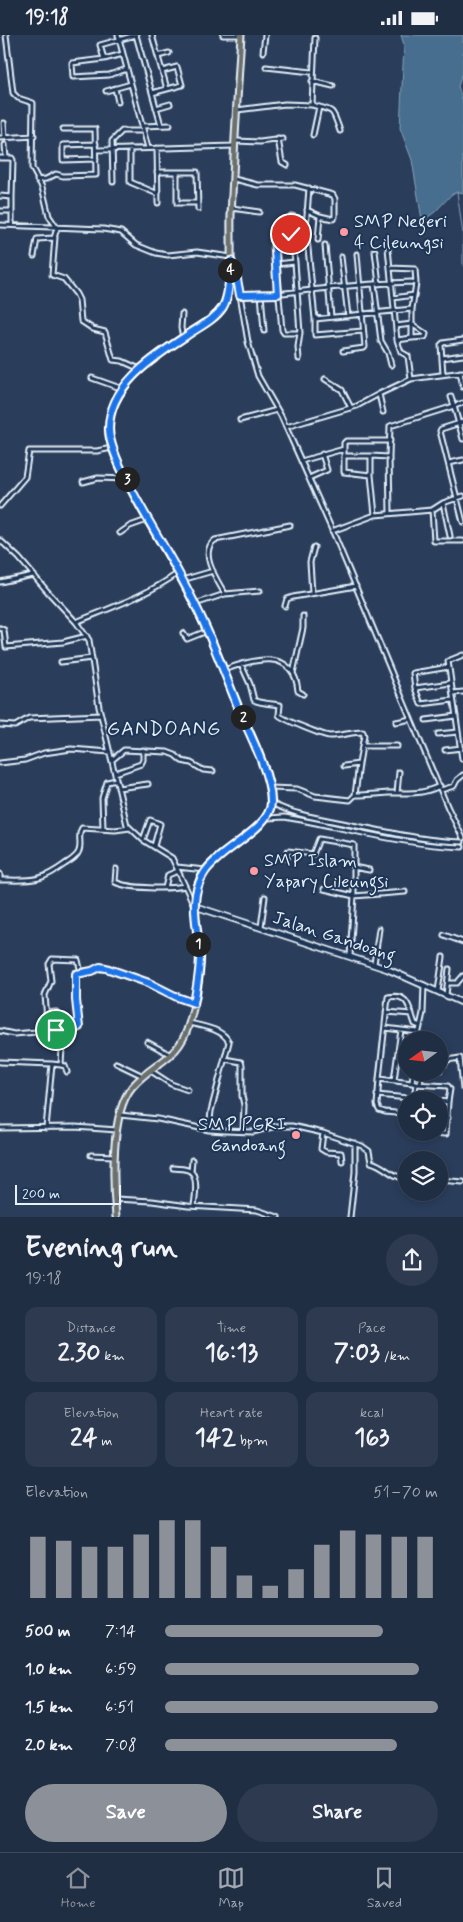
<!DOCTYPE html>
<meta charset="utf-8">
<style>
:root{--surface:#202e44;--page:#2d3a4f;--text:#f1f3f6;--muted:#a2a8b2;--line:#3d4a5d;--accent:#8c9099}
body{margin:0;font-family:Mynerve,sans-serif;background:var(--page);color:var(--text);height:100vh;display:flex;flex-direction:column;font-size:19px;white-space:nowrap}
*{box-sizing:border-box;margin:0}
p{font-size:16px;color:var(--muted)}
.icon{flex:none;width:28px;height:28px;fill:none;stroke:currentColor;stroke-width:2;stroke-linecap:round;stroke-linejoin:round}
.map{position:relative;height:1182px;overflow:hidden}
.details{display:flex;flex-direction:column;background:var(--surface);flex:1}
.details>*{flex:none}
.needle{width:32px;rotate:255deg}
.fabs{position:absolute;left:398px;top:996px;display:grid;gap:10px}
.fabs a{display:grid;place-items:center;width:50px;height:50px;border-radius:50%;background:var(--surface);box-shadow:0 2px 8px #0003,0 0 0 1px var(--line);font-size:25px}
.scale{position:absolute;left:15px;bottom:12px;width:106px;box-sizing:border-box;padding-left:5px;border:2px solid #e8f1f8;border-top:0;font-size:14px;line-height:18px;white-space:nowrap;color:#e8f1f8;-webkit-text-stroke:4px #1d3557;paint-order:stroke}
.pin{position:absolute;display:grid;place-items:center;width:42px;height:42px;color:#fff;margin:-21px;border:2px solid #fff;border-radius:50%;box-shadow:0 1px 5px #0007}
.km{position:absolute;width:25px;height:25px;margin:-12px;border-radius:50%;background:#222;color:#fff;font-size:14px;line-height:25px;text-align:center}
.round{display:grid;place-items:center;flex:none;width:52px;height:52px;border-radius:26px;background:var(--page)}
.head{display:flex;align-items:center;justify-content:space-between;height:85px;padding:0 25px}
h1{font-size:28px;font-weight:800;line-height:38px}
.stats{display:grid;grid-template-columns:repeat(3,1fr);gap:8px;height:85px;padding:5px 25px}
.stats div{display:grid;align-content:center;border-radius:12px;background:var(--page);text-align:center}
.stats b{font-size:25px;font-weight:800}
.stats small{font-size:14px;font-weight:400}
.stats p{font-size:14px}
.chart{height:140px;padding:10px 25px}
.chart p{display:flex;justify-content:space-between}
.chart svg{width:100%;height:90px;margin-top:5px;stroke:var(--accent);stroke-width:6}
.button{display:flex;gap:10px;margin-top:auto;padding:10px 25px}
.button a{flex:1;height:58px;border-radius:30px;background:var(--accent);color:#fff;font-size:20px;font-weight:800;line-height:58px;text-align:center}
.button a+a{background:var(--page);color:var(--text)}
ul{padding:0 25px;list-style:none;font-size:16px}
li{display:grid;grid-template-columns:80px 60px 1fr;align-items:center;height:38px}
li i{height:12px;border-radius:6px;background:var(--accent)}
.status{display:flex;justify-content:space-between;align-items:center;height:35px;padding:0 25px;background:var(--surface);direction:ltr}
.status svg{height:14px;fill:currentColor}
.tab-bar{display:flex;justify-content:space-around;align-items:center;height:70px;border-top:1px solid var(--line);background:var(--surface);font-size:14px;color:var(--muted)}
.tab-bar a{display:grid;justify-items:center;gap:2px}
.tab-bar .current{color:var(--accent)}
.map>svg:first-child{display:block}
</style>
<div class="status"><b>19:18</b><svg viewBox="0 0 49 12"><path d="M0 12V9h3v3zM5 12V6h3v6zM10 12V3h3v9zM15 12V0h3v12zM26 1h20v11H26zM47 4h2v5h-2z"/></svg></div>
<div class="map">
<svg width="463" height="1182" viewBox="0 0 463 1182">
<rect width="100%" height="100%" fill="#2a3d5b"/>
<filter id="ink" filterUnits="userSpaceOnUse"><feTurbulence type="fractalNoise" baseFrequency=".02" numOctaves="2"/><feDisplacementMap in="SourceGraphic" scale="10" xChannelSelector="R" yChannelSelector="G"/><feConvolveMatrix kernelMatrix="1 2 1 2 8 2 1 2 1" color-interpolation-filters="sRGB"/></filter>
<g filter="url(#ink)">
<!-- water -->
<path fill="#476e8f" stroke="#87a2b9" d="M401 0H463V38L458 51 463 67V158L459 157 452 159 435 177 428 182 423 191 412 125 400 93 404 10Z"/>
<g fill="none" stroke-linecap="round" stroke-linejoin="round">
<!-- stream -->
<path stroke="#87a2b9" stroke-width="1" d="M457 157 463 199V231"/>
<defs>
<path id="minor" d="M6 0 13 58 18 63 33 68 32 133 42 152 49 181 57 193 54 203 37 204 34 221
M118 0 148 113
M136 0 161 90
M152 0 167 54
M223 0H241
M315 3 312 70C335 76 332 73 340 96
M263 17 265 0
M123 19 104 24 72 28 73 42 109 40 127 34
M158 21 169 18
M104 24 100 10 136 0
M266 32 312 37
M312 46 333 51
M115 53 118 67
M106 56 131 49
M152 58 182 50 177 32 162 36
M156 73 170 69
M237 75 285 69 312 70
M4 88 5 103
M142 91 170 90
M313 100 319 72
M0 103 34 101
M278 104 282 127 287 130
M236 106 260 107 283 104
M96 109 63 110V125L96 124
M5 110 6 123
M157 113 158 168
M130 114V147L158 159
M96 115 234 111
M0 123H12L13 125 12 162
M157 137H197L198 174
M177 137V168H198
M234 144 258 150H295L333 160 335 164V182L333 184 320 181 318 205
M37 145 46 144 56 139 63 141 96 140 95 94H63
M113 147 112 106 122 96H143
M0 161 12 162V190
M232 173 259 177
M307 175 320 181
M0 176H12
M291 181 306 185
M0 190 103 194 121 197 136 210 156 218 168 220 197 217 231 222
M55 202 52 240 64 244 76 259 79 265 81 286 93 294 105 297 113 325 122 326 140 334
M325 210 331 282
M388 213 397 305 401 317 408 321 411 344
M375 216 379 249
M341 222 348 281
M231 226 235 234 238 248 248 307 258 341 281 381 336 504 448 773 463 803
M295 227 300 298H284L282 295 276 229Z
M276 229 274 202 288 198 292 200 295 227
M390 233 415 234 416 248
M374 249 381 306 388 318 391 330
M261 259 264 296
M240 260C270 261 300 256 329 253 356 250 384 248 411 247L416 248 412 274 315 284 306 193 309 153
M393 263 414 260
M182 279 181 293 183 302
M315 284V300L363 296
M396 291 412 289 426 299 425 302 412 303
M397 305 412 303V274
M343 316 364 313 365 312 357 219
M442 323 463 320
M299 324 298 312 300 298
M460 337 463 352
M443 339 441 310 443 308 463 305
M92 343 123 354
M325 344 342 355 351 373
M379 359 383 377
M451 362 454 371 463 368
M240 385 277 375
M463 387 441 394 440 396 463 487
M286 392 357 371 379 359 411 344 463 337
M344 414V408L346 406H390
M344 421V437L371 440
M371 421 389 422 390 391 454 371 463 404
M389 422 390 478
M301 426 344 414V421H371V440L375 480
M449 428 463 425
M309 443 327 435 322 419
M83 447 98 443 126 444
M0 471 25 442 29 416H97L112 413
M432 475 434 506H463
M332 496 375 480 432 475 443 468
M120 498 130 491 147 485
M450 501 443 468 463 461
M0 505 19 523 48 557 76 587 89 605 99 672 127 790 143 805 172 823 193 868
M182 545 213 536
M0 547 33 540
M260 556 225 559C217 545 198 517 215 505L290 490
M312 558 310 527 314 512
M195 569 225 559
M285 571 287 564 293 562 356 551
M76 587C110 573 148 560 178 538
M0 593 4 595 6 612 63 607 87 601
M183 598 187 604 207 596
M61 627 92 623
M241 629 250 649 254 665C258 668 273 669 280 670L279 680C282 684 324 701 330 701 341 701 352 697 363 697L364 701 362 711H397
M449 632 413 638 415 653 421 669 453 665
M224 635C253 624 294 612 298 656L303 659
M293 638 303 593V581
M415 653 451 648
M453 658 463 657
M426 685 456 681
M396 687 411 684
M0 690 15 691 29 683 101 680
M438 699 458 697
M445 715 461 713
M462 724 448 626 463 620
M112 725 124 715 167 717 175 720 182 726 191 728 203 735 213 736
M0 728 25 725 44 718 71 714 110 717
M359 729 362 711
M115 738 141 729 143 725V715
M118 753 148 749
M270 753 297 754 315 761 350 765 355 760 359 729 344 731
M441 755 454 751 457 745 463 740
M397 758 399 737
M355 760C367 760 377 759 388 758 411 757 417 761 440 751
M271 768C296 781 325 784 352 790 388 797 425 806 462 807
M267 783 285 782C343 792 402 810 462 812
M103 794 102 763 107 747 116 745
M143 805 150 785 160 789 154 811
M281 823H287L288 816 313 819 319 804 354 810V861L350 921
M177 832 205 835
M353 832 369 835
M116 834 115 847C129 854 169 854 185 851
M0 839V845
M0 845C31 845 39 848 65 829 71 825 77 822 79 816 82 808 77 800 82 793L115 795 130 793
M165 853 168 840 178 836
M324 854 354 861 405 857
M261 892 265 862
M444 900 463 907
M374 929 379 894
M448 948H457L463 941
M438 956 443 922
M446 960 449 934
M386 977 412 979
M46 978 56 977
M189 988C202 991 223 994 229 1007L211 1076 209 1095
M385 993 418 997
M0 996 14 999 48 996 45 960 51 946 49 929 52 924 78 925 81 938
M48 996 71 995 79 992 76 965V939L92 936 100 933H106L149 948 177 962 194 968
M417 1005 423 978 424 950
M147 1007 171 1020
M225 1024 241 1027 242 1030V1061L244 1070 243 1097
M0 1027 52 1029 46 1093
M116 1028 143 1041
M52 1029 61 1030 63 996
M445 1029 447 1025 460 1023 463 1053
M61 1030 65 1031 67 1037
M439 1035H440
M151 1036 171 1049 188 1055
M413 1038 412 1048 416 1049 414 1064
M379 1044 388 962C409 958 409 973 415 989L420 991
M394 1045 401 995
M416 1049 448 1051 450 1054 448 1067
M420 1049 422 1038
M377 1060 429 1065
M406 1079 385 1077 379 1075 377 1070 379 1044 412 1048
M120 1080 158 1084 209 1095 225 1096 253 1097 276 1091H292L323 1098 362 1111 369 1116 371 1127C386 1131 389 1141 406 1144
M439 1082 448 1083
M0 1093 75 1092 117 1095
M323 1098 321 1114 326 1117 341 1118 342 1126
M426 1098 446 1099 448 1067 439 1066
M91 1120 114 1121
M173 1133C178 1134 185 1133 190 1136 199 1141 195 1163 194 1171
M191 1137 192 1125
M439 1145 463 1147
M115 1164 152 1166 188 1171 257 1175 278 1182
M350 1182 355 1137V1108"/>
<path id="tertiary" d="M194 871 387 934 463 968"/>
<path id="primary" d="M116 1182C113 1149 110 1078 132 1052 153 1027 179 1025 189 989 195 968 200 944 200 923 199 896 189 870 200 844 213 815 271 796 271 768 272 744 252 702 242 680 229 651 219 621 206 593 193 565 178 537 162 510 148 485 110 423 109 396 108 349 158 320 191 297 202 290 215 284 222 273 235 253 230 204 231 180 234 120 237 60 241 0"/>
</defs>
<!-- minor casing -->
<use href="#minor" stroke="#e8f1f8" stroke-width="7"/>
<!-- tertiary casing -->
<use href="#tertiary" stroke="#e8f1f8" stroke-width="8"/>
<!-- primary casing -->
<use href="#primary" stroke="#e8f1f8" stroke-width="9"/>
<!-- minor -->
<use href="#minor" stroke="#1d3557" stroke-width="3"/>
<!-- tertiary -->
<use href="#tertiary" stroke="#1d3557" stroke-width="4.5"/>
<!-- primary -->
<use href="#primary" stroke="#6c706d" stroke-width="5"/>
</g>
</g>
<g fill="none" stroke-linecap="round" stroke-linejoin="round" filter="url(#ink)">
<defs>
<path id="route" d="M56 995 72 996 79 992 76 965V939L92 936 100 932 106 933 149 948 177 962 194 968C197 952 200 937 200 921 198 891 187 863 205 837 220 814 272 793 271 767 271 741 251 701 240 677 229 649 218 620 206 593 194 565 179 538 164 512 149 486 110 423 109 395 108 348 159 319 192 297 203 290 216 283 223 272 230 260 229 240 231 226L235 234 240 260 278 259 274 202 276 200 288 198 291 199"/>
</defs>
<!-- route casing -->
<use href="#route" stroke="#fff" stroke-width="10"/>
<!-- route -->
<use href="#route" stroke="#1a73e8" stroke-width="6"/>
</g>
<!-- markers -->
<g fill="#ff9aa2" stroke="#1d3557" stroke-width="2">
<circle cx="344" cy="197" r="5"/>
<circle cx="254" cy="836" r="5"/>
<circle cx="296" cy="1100" r="5"/>
</g>
<g text-anchor="middle" dominant-baseline="central" stroke-width="4" stroke-linejoin="round" paint-order="stroke">
<!-- poi labels -->
<g font-size="18" fill="#e8f1f8" stroke="#1d3557" text-anchor="start">
<text x="354" y="187">SMP Negeri<tspan x="354" dy="21">4 Cileungsi</tspan></text>
<text x="264" y="826">SMP Islam<tspan x="264" dy="21">Yapary Cileungsi</tspan></text>
<text x="286" y="1090" text-anchor="end">SMP PGRI<tspan x="286" dy="21">Gandoang</tspan></text>
</g>
<!-- street labels -->
<g font-size="18" fill="#e8f1f8" stroke="#1d3557">
<text transform="translate(334 902) rotate(18)">Jalan Gandoang</text>
</g>
<!-- quarter labels -->
<g font-size="20" letter-spacing="1" fill="#e8f1f8" stroke="#1d3557">
<text x="164" y="694">GANDOANG</text>
</g>
</g>
</svg>
<div class="fabs">
<a><svg class="needle" viewBox="-14 -14 28 28"><path d="M0-13l5 13h-10z" fill="#e53935"/><path d="M0 13l5-13h-10z" fill="#a2a8b2"/></svg></a>
<a><svg class="icon" aria-label="locate" viewBox="0 0 24 24"><circle cx="12" cy="12" r="6"/><path d="M12 2v4M12 18v4M2 12h4M18 12h4"/></svg></a>
<a><svg class="icon" aria-label="layers" viewBox="0 0 24 24"><path d="M12 4l9 5-9 5-9-5zM3 14l9 5 9-5"/></svg></a>
</div>
<div class="scale">200 m</div>
<div class="pin" style="left:56px;top:995px;background:#1e9e55"><svg class="icon" aria-label="arrive" viewBox="0 0 24 24"><path d="M6 21V4h12l-3 4 3 4H6"/></svg></div>
<div class="pin" style="left:291px;top:199px;background:#d93025"><svg class="icon" aria-label="check" viewBox="0 0 24 24"><path d="M5 12l5 5 9-10"/></svg></div>
<b class="km" style="left:198px;top:909px">1</b>
<b class="km" style="left:243px;top:682px">2</b>
<b class="km" style="left:127px;top:444px">3</b>
<b class="km" style="left:230px;top:235px">4</b>
</div>
<section class="details">
<div class="head"><div><h1>Evening run</h1><p>19:18</p></div><a class="round"><svg class="icon" aria-label="share" viewBox="0 0 24 24"><path d="M12 15V3M7 8l5-5 5 5M5 13v7h14v-7"/></svg></a></div>
<div class="stats">
<div><p>Distance</p><b>2.30<small> km</small></b></div>
<div><p>Time</p><b>16:13</b></div>
<div><p>Pace</p><b>7:03<small> /km</small></b></div>
</div>
<div class="stats">
<div><p>Elevation</p><b>24<small> m</small></b></div>
<div><p>Heart rate</p><b>142<small> bpm</small></b></div>
<div><p>kcal</p><b>163</b></div>
</div>
<div class="chart"><p><span>Elevation</span>51–70 m</p>
<svg viewBox="0 0 160 44" preserveAspectRatio="none"><path d="M5 44V14M15 44V16M25 44V19M35 44V19M45 44V13M55 44V6M65 44V6M75 44V19M85 44V33M95 44V38M105 44V30M115 44V18M125 44V11M135 44V13M145 44V14M155 44V14"/></svg>
</div>
<ul>
<li><b>500 m</b>7:14<i style="width:80%"></i></li>
<li><b>1.0 km</b>6:59<i style="width:93%"></i></li>
<li><b>1.5 km</b>6:51<i style="width:100%"></i></li>
<li><b>2.0 km</b>7:08<i style="width:85%"></i></li>
</ul>
<div class="button"><a>Save</a><a>Share</a></div>
</section>
<nav class="tab-bar">
<a class="current"><svg class="icon" aria-label="home" viewBox="0 0 24 24"><path d="M3 11l9-7 9 7M6 9v11h12V9"/></svg>Home</a>
<a><svg class="icon" aria-label="map" viewBox="0 0 24 24"><path d="M3 6l6-2 6 2 6-2v14l-6 2-6-2-6 2zM9 4v14M15 6v14"/></svg>Map</a>
<a><svg class="icon" aria-label="saved" viewBox="0 0 24 24"><path d="M7 4h10v16l-5-4-5 4z"/></svg>Saved</a>
</nav>
